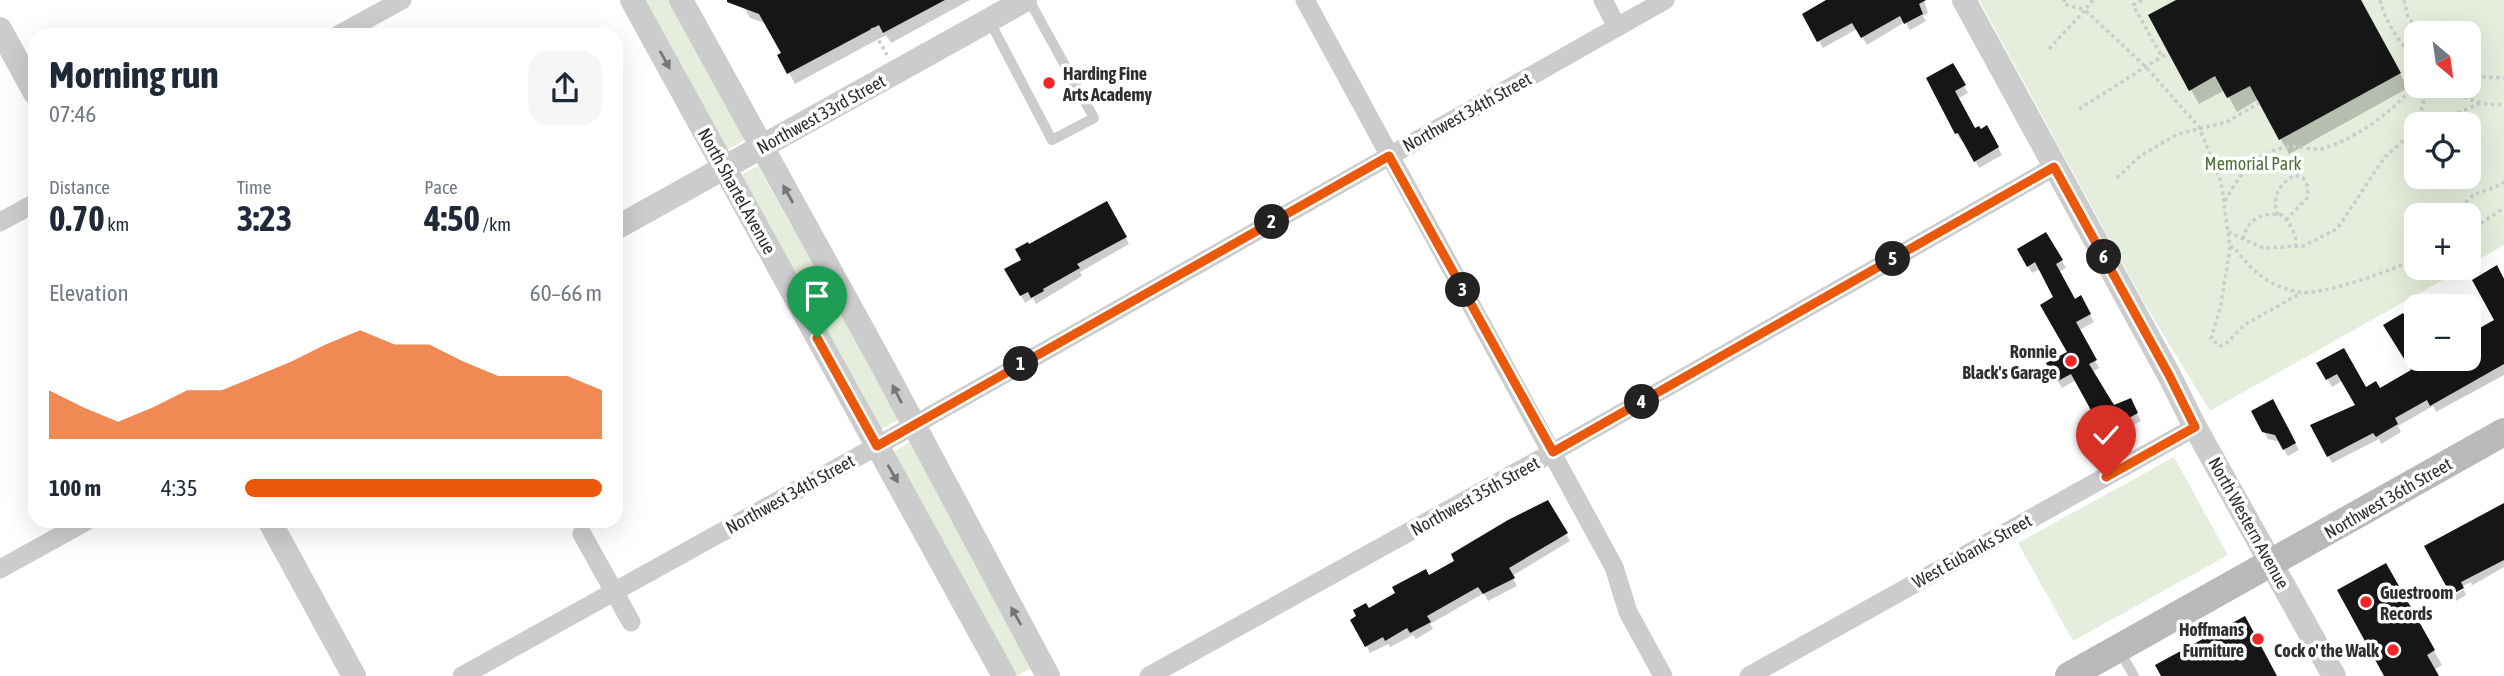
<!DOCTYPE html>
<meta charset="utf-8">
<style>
:root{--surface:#fff;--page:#f6f6f7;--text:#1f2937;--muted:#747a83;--accent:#ea580c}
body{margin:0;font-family:"Asap Condensed",sans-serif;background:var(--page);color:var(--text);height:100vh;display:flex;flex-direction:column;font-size:26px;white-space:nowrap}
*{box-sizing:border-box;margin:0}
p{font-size:23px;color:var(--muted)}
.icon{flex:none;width:38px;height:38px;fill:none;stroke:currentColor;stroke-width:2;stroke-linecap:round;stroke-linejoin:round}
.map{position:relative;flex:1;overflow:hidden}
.sheet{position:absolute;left:28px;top:28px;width:595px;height:500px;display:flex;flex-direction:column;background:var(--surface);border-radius:21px;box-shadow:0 7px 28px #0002}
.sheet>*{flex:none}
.needle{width:46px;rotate:151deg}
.buttons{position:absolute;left:2404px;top:21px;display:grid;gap:14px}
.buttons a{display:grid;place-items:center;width:77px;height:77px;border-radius:14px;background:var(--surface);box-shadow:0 7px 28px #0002;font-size:35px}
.pin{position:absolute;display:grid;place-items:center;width:60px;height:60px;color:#fff;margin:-72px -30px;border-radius:50% 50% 50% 0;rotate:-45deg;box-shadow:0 0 7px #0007}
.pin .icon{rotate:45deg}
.km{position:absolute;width:35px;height:35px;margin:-18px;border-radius:50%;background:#222;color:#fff;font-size:19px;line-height:35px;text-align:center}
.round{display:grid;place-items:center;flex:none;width:74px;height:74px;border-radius:21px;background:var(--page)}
.headline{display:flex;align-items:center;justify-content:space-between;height:119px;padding:0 21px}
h1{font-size:38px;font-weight:700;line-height:52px}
.figures{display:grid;grid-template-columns:repeat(3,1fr);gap:10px;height:119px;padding:7px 21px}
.figures div{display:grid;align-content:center}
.figures b{font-size:35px;font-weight:700}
.figures small{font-size:19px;font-weight:400}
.figures p{font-size:19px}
.chart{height:196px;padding:14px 21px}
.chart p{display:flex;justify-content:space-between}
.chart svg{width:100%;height:126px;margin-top:7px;fill:var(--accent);opacity:.7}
ul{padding:0 21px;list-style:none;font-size:23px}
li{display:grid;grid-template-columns:112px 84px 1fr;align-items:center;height:52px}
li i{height:18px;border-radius:9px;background:var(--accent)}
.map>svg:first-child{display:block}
</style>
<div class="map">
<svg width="2504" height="676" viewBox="0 0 2504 676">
<rect width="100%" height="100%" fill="#fff"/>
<!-- green -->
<path fill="#e5eedc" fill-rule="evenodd" d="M642 0H671L747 139 725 151Z
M1979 0H2504V245L2469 265V215H2417V268H2464L2210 411 2143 301ZM2417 33H2469V86H2417ZM2417 124H2469V177H2417Z
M758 166 900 419 878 431 739 176Z
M911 441 1031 668 1017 676 1012 675 892 453Z
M2174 457 2228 555 2073 641 2018 543Z"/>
<!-- shadow -->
<path fill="#0003" d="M740 0H970L891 43 886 35 795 84 780 56 783 54 767 24 750 18Z
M1830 0H1924L1928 13 1923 16 1926 21 1910 30 1905 22 1867 45 1857 29 1823 48 1804 15Z
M2180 0H2360L2408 88 2289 154 2259 99 2237 112 2225 90 2199 104 2150 16Z
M1952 66 1968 93 1957 99 1974 130 1980 131 1987 128 2002 155 1979 168 1964 139 1961 141 1957 134 1929 78Z
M1107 203 1129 244 1080 272 1082 276 1036 304 1033 298 1025 303 1007 269 1023 260 1029 247Z
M2046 235 2066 268 2059 272 2075 301 2080 298 2094 322 2079 330 2099 368 2092 372 2113 408 2130 400 2141 421 2109 438 2076 380 2062 388 2048 364 2069 352 2056 298 2040 269 2032 273 2019 249Z
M2496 267 2501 277H2504V375L2436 412 2433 406 2398 426 2401 432 2381 444 2379 439 2332 463 2312 425 2357 405 2342 381 2332 387 2319 363 2365 389 2380 390 2413 371 2417 359H2469L2497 321 2474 280Z
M2273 401 2299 450 2288 456 2280 442 2268 439 2253 412Z
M1547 502 1570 541 1512 576 1517 586 1488 601 1484 593 1430 624 1433 629 1416 639 1413 635 1390 647 1388 644 1370 653 1352 620 1429 578Z
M2504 504V567L2464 590 2466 595 2456 601 2453 596 2472 585 2471 582 2451 592Z
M2386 565 2442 665 2434 670 2437 676H2386Z"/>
<!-- building -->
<path fill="#161616" d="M727 0H945L883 33 879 25 787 74 777 55 781 53 759 14 727 2Z
M1826 0H1926L1919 4 1923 14 1904 24 1900 16 1861 38 1852 23 1817 42 1802 14Z
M2176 0H2361L2401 73 2279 140 2250 86 2227 98 2215 76 2189 91 2148 15Z
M1953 63 1966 85 1955 91 1975 128 1979 126 1981 129 1987 125 1999 147 1974 162 1958 133 1955 134 1926 78Z
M1107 201 1127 237 1077 264 1080 268 1043 289 1044 291 1031 298 1028 292 1020 296 1004 269 1021 260 1015 249 1028 242 1029 244Z
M2046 232 2063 260 2056 264 2075 299 2081 295 2091 314 2076 322 2097 360 2089 364 2114 405 2131 398 2138 413 2103 432 2071 374 2056 382 2046 363 2067 352 2040 305 2053 297 2035 262 2027 267 2017 249Z
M2497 265 2504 279V364L2430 406 2427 400 2395 418 2398 424 2376 437 2373 433 2327 457 2310 425 2355 405 2337 374 2326 380 2316 363 2344 348 2366 387 2376 381 2380 388 2411 370 2383 325 2403 313 2407 320 2417 315V359H2469V334L2494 320 2472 280Z
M2273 399 2296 443 2283 450 2275 435 2262 432 2251 411Z
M1548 500 1568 533 1509 568 1515 578 1483 594 1478 587 1427 616 1431 622 1410 633 1407 628 1385 641 1383 637 1365 647 1350 620 1356 616 1353 610 1366 603 1369 608 1395 593 1392 587 1426 569 1429 575 1454 561 1451 554 1508 520Z
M2504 503V560L2461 582 2464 588 2451 595 2424 546Z
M2386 563 2435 650 2427 655 2439 676H2384L2337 590Z
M2245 616 2277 676H2161L2155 665Z"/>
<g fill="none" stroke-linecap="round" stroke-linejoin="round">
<!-- path -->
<path stroke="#ccc" stroke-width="3.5" stroke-dasharray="3.5 3.5" stroke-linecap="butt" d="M2093 0 2085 10 2147 68 2199 127 2221 182 2230 247 2221 305 2211 339 2220 346 2227 343 2244 325 2301 293
M2142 0 2133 5 2162 57
M2380 0C2386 24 2400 43 2417 61
M2404 0 2408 17 2420 33
M872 28 887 55
M2049 49 2085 10 2064 4V0
M2469 72 2484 77 2504 78
M2446 86C2463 98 2483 107 2504 104
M2079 109 2166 54
M2418 124 2427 86
M2432 124 2481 103
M2117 178 2140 156 2178 134 2227 122 2259 103
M2225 201C2239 175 2257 151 2288 147 2301 145 2313 152 2325 148 2361 136 2392 111 2417 83
M2278 215C2271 197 2279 184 2295 175L2303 178 2308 187 2307 198 2286 220
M2459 215C2471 186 2483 196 2504 182
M2469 231 2504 208
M2228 232 2263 248 2303 246 2337 229 2384 158 2417 128
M2417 235 2413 243 2417 256
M2243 239C2248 218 2263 212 2282 215 2290 224 2297 234 2296 246
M2230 247H2234C2251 271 2269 286 2298 292 2320 297 2396 269 2417 258"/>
<!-- service -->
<path stroke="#ccc" stroke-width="10" d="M989 20 1052 140 1094 118 1029 0
M2119 650 2134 676"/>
<!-- minor -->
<path stroke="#ccc" stroke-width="19" d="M1305 0 1614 567 1628 612 1663 676
M1603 0 1617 27
M338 35 402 0
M0 222 35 203
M582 534 631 622
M0 569 85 522
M462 676 877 446 1665 0
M1149 676 1553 452 2054 167
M1749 676 2195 427"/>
<!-- tertiary -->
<path stroke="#ccc" stroke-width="24" d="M632 0 1004 676
M681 0 880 361 1048 676
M1964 0 2169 375 2195 427 2334 676
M0 29 35 93
M616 228 1025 0
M270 522 354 676"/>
<!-- secondary -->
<path stroke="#b9b9b9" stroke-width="28" d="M2069 676 2504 432"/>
</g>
<!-- one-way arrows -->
<defs><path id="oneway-solid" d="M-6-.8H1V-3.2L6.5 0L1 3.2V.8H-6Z" transform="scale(1.75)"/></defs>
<g fill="#767676">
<use href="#oneway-solid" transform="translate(665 60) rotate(61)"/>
<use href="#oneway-solid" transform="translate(788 194) rotate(-119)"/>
<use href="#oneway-solid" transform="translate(897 394) rotate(-117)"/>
<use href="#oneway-solid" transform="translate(893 474) rotate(60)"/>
<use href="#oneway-solid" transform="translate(1016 616) rotate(-119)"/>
</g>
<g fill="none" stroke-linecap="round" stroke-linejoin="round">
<defs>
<path id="route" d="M817 338 877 446 1389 156 1553 452 2054 167 2169 375 2195 427 2106 477"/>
</defs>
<!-- route casing -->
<use href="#route" stroke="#fff" stroke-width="14"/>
<!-- route -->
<use href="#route" stroke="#ea580c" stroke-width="9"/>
</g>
<!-- markers -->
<g fill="#f42429" stroke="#fff" stroke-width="2.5">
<circle cx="1049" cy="83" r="7"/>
<circle cx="2071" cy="361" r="7"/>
<circle cx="2366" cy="602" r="7"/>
<circle cx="2258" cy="639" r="7"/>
<circle cx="2393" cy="650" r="7"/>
</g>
<g text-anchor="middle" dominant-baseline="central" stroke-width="7" stroke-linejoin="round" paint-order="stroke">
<!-- poi labels -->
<g font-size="18" font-weight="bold" fill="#2f2f2f" stroke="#fff" text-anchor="end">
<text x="1063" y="73" text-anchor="start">Harding Fine<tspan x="1063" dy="21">Arts Academy</tspan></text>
<text x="2057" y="351">Ronnie<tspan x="2057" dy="21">Black's Garage</tspan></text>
<text x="2380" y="592" text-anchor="start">Guestroom<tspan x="2380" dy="21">Records</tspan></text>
<text x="2244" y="629">Hoffmans<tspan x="2244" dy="21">Furniture</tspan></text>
<text x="2379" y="650">Cock o' the Walk</text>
</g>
<!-- street labels -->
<g font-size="18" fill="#2f2f2f" stroke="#fff">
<text transform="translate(1467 112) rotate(-29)">Northwest 34th Street</text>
<text transform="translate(821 114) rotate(-29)">Northwest 33rd Street</text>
<text transform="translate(737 191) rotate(61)">North Shartel Avenue</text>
<text transform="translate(790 494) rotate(-29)">Northwest 34th Street</text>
<text transform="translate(1475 496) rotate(-29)">Northwest 35th Street</text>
<text transform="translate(2388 498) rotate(-30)">Northwest 36th Street</text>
<text transform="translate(2249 523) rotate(61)">North Western Avenue</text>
<text transform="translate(1972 551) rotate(-29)">West Eubanks Street</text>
</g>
<!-- park labels -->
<g font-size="18" fill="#4f6f39" stroke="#fff">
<text x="2253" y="163">Memorial Park</text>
</g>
</g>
</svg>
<div class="buttons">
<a><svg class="needle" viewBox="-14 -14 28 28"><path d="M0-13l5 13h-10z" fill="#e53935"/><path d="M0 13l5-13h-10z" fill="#747a83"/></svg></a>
<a><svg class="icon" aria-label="locate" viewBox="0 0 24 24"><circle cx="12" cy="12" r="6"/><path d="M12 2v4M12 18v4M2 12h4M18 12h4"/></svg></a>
<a>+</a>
<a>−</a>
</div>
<div class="pin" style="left:817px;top:338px;background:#1e9e55"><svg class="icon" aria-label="arrive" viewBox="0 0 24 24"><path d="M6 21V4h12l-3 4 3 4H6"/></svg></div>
<div class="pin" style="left:2106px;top:477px;background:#d93025"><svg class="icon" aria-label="check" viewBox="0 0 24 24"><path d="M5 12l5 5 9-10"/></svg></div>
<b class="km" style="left:1021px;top:364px">1</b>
<b class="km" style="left:1272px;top:222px">2</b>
<b class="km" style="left:1463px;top:290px">3</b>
<b class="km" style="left:1642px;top:402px">4</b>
<b class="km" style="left:1893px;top:259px">5</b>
<b class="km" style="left:2104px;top:257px">6</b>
<section class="sheet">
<div class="headline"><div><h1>Morning run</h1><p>07:46</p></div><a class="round"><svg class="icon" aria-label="share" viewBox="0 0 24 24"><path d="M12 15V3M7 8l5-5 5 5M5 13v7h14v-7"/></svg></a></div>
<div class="figures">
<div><p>Distance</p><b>0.70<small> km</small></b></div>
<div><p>Time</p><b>3:23</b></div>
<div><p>Pace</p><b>4:50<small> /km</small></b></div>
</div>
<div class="chart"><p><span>Elevation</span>60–66 m</p>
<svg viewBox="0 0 160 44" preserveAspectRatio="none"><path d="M0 44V27L10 33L20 38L30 33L40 27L50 27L60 22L70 17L80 11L90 6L100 11L110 11L120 17L130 22L140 22L150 22L160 27V44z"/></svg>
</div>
<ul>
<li><b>100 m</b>4:35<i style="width:100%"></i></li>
</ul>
</section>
</div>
